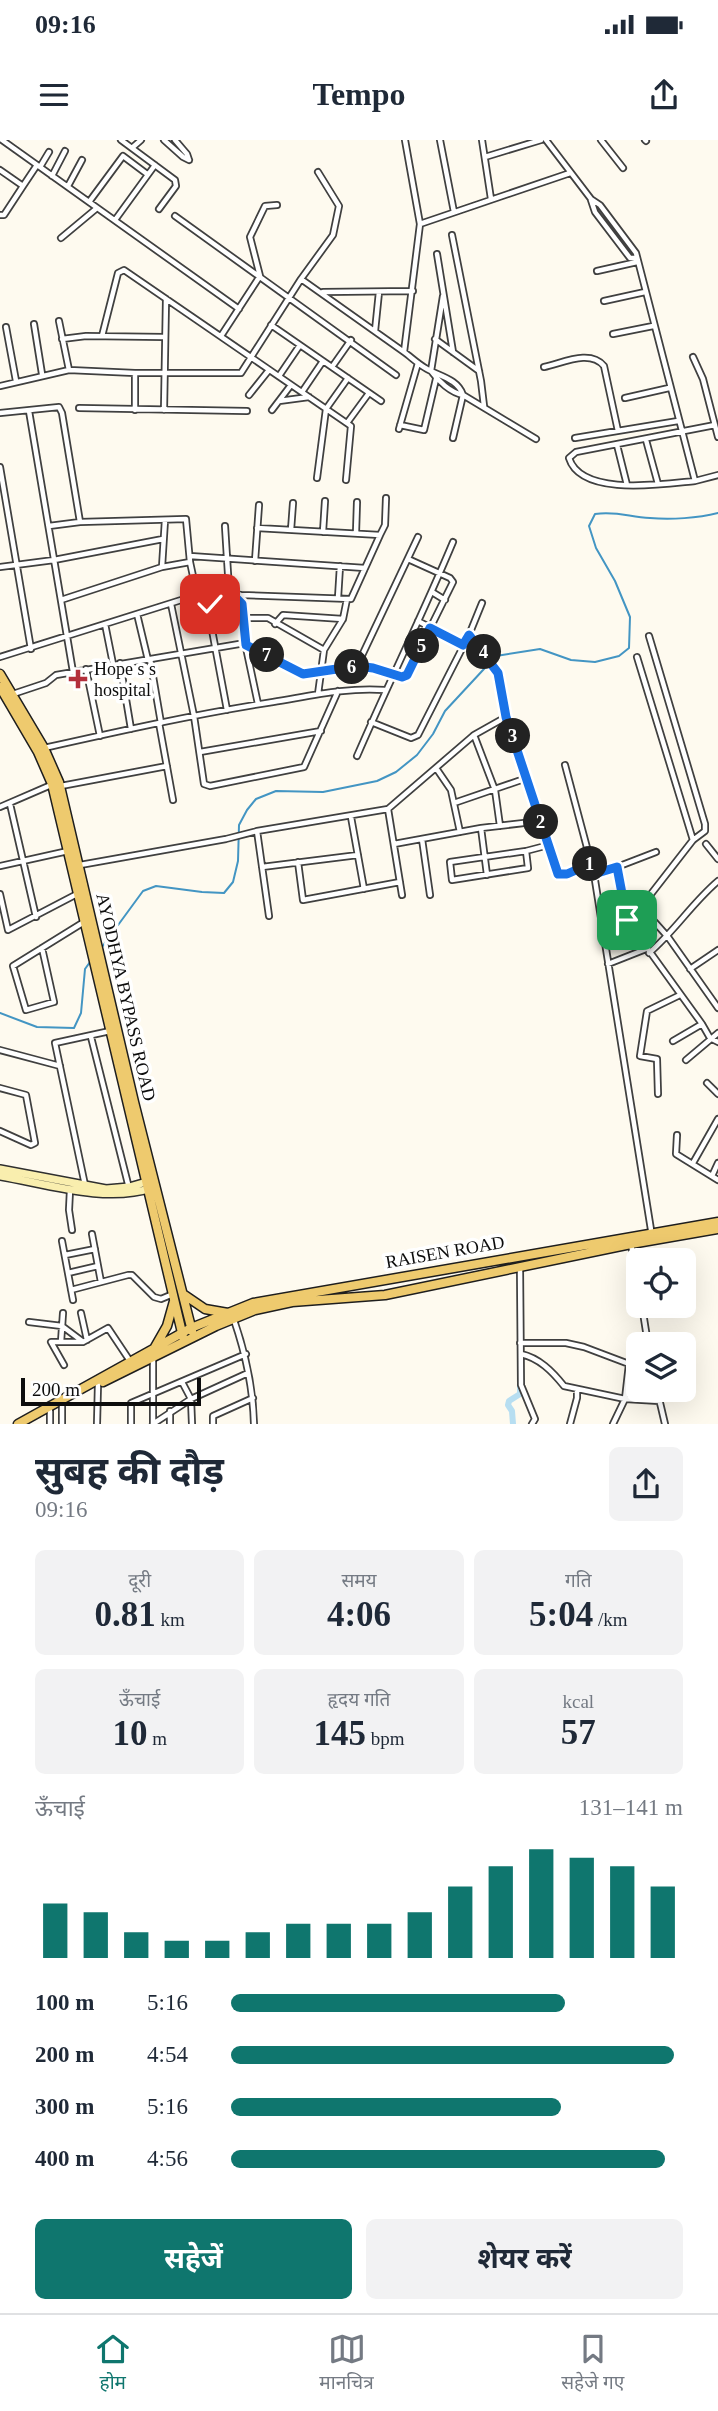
<!DOCTYPE html>
<html lang="hi">
<meta charset="utf-8">
<style>
:root{--surface:#fff;--page:#f2f2f3;--text:#1f2937;--muted:#747a83;--line:#e0e1e3;--accent:#0f766e}
body{margin:0;font-family:"Times New Roman","Noto Sans Devanagari",serif;background:var(--page);color:var(--text);height:100vh;display:flex;flex-direction:column;font-size:26px;white-space:nowrap}
*{box-sizing:border-box;margin:0}
p{font-size:23px;color:var(--muted)}
.icon{flex:none;width:38px;height:38px;fill:none;stroke:currentColor;stroke-width:2;stroke-linecap:round;stroke-linejoin:round}
.map{position:relative;height:1284px;overflow:hidden}
.panel{display:flex;flex-direction:column;background:var(--surface);flex:1}
.panel>*{flex:none}
.buttons{position:absolute;left:626px;top:1108px;display:grid;gap:14px}
.buttons a{display:grid;place-items:center;width:70px;height:70px;border-radius:10px;background:var(--surface);box-shadow:0 7px 28px #0002;font-size:35px}
.scale{position:absolute;left:21px;bottom:18px;width:180px;box-sizing:border-box;padding-left:7px;border:4px solid #0d0d0d;border-top:0;font-size:19px;line-height:24px;white-space:nowrap;color:#0d0d0d;-webkit-text-stroke:5px #fff;paint-order:stroke}
.pin{position:absolute;display:grid;place-items:center;width:60px;height:60px;color:#fff;margin:-30px;border-radius:14px;box-shadow:0 4px 10px #0006}
.km{position:absolute;width:35px;height:35px;margin:-18px;border-radius:50%;background:#222;color:#fff;font-size:19px;line-height:35px;text-align:center}
.round{display:grid;place-items:center;flex:none;width:74px;height:74px;border-radius:10px;background:var(--page)}
.headline{display:flex;align-items:center;justify-content:space-between;height:119px;padding:0 35px}
h1{font-size:38px;font-weight:700;line-height:52px}
.metrics{display:grid;grid-template-columns:repeat(3,1fr);gap:10px;height:119px;padding:7px 35px}
.metrics div{display:grid;align-content:center;border-radius:10px;background:var(--page);text-align:center}
.metrics b{font-size:35px;font-weight:700}
.metrics small{font-size:19px;font-weight:400}
.metrics p{font-size:19px}
.chart{height:196px;padding:14px 35px}
.chart p{display:flex;justify-content:space-between}
.chart svg{width:100%;height:126px;margin-top:7px;stroke:var(--accent);stroke-width:6}
.cta{display:flex;gap:14px;margin-top:auto;padding:14px 35px}
.cta a{flex:1;height:80px;border-radius:10px;background:var(--accent);color:#fff;font-size:28px;font-weight:700;line-height:80px;text-align:center}
.cta a+a{background:var(--page);color:var(--text)}
ul{padding:0 35px;list-style:none;font-size:23px}
li{display:grid;grid-template-columns:112px 84px 1fr;align-items:center;height:52px}
li i{height:18px;border-radius:9px;background:var(--accent)}
.status{display:flex;justify-content:space-between;align-items:center;height:49px;padding:0 35px;background:var(--surface);direction:ltr}
.status svg{height:19px;fill:currentColor}
header{display:flex;justify-content:space-between;align-items:center;height:91px;padding:0 35px;background:var(--surface);font-size:32px;font-weight:700}
.tab-bar{display:flex;justify-content:space-around;align-items:center;height:98px;border-top:2px solid var(--line);background:var(--surface);font-size:19px;color:var(--muted)}
.tab-bar a{display:grid;justify-items:center;gap:4px}
.tab-bar .on{color:var(--accent)}
.map>svg:first-child{display:block}
</style>
<div class="status"><b>09:16</b><svg viewBox="0 0 49 12"><path d="M0 12V9h3v3zM5 12V6h3v6zM10 12V3h3v9zM15 12V0h3v12zM26 1h20v11H26zM47 4h2v5h-2z"/></svg></div>
<header><svg class="icon" aria-label="menu" viewBox="0 0 24 24"><path d="M4 6h16M4 12h16M4 18h16"/></svg>Tempo<svg class="icon" aria-label="share" viewBox="0 0 24 24"><path d="M12 15V3M7 8l5-5 5 5M5 13v7h14v-7"/></svg></header>
<div class="map">
<svg width="718" height="1284" viewBox="0 0 718 1284">
<rect width="100%" height="100%" fill="#fefaef"/>
<g fill="none" stroke-linecap="round" stroke-linejoin="round">
<!-- stream -->
<path stroke="#4395c3" stroke-width="2" d="M102 807 143 751 156 746 202 752 224 753 233 742 238 721 239 685 247 670 256 659 276 651 323 652 377 641 396 632 417 615 433 594 445 571 496 516 540 509 571 520 595 522 619 516 629 508 630 477 615 441 596 408 589 386 595 374C618 371 629 377 650 378 671 380 698 378 718 373
M0 873 37 887 74 888 81 873 85 829 90 822"/>
<!-- canal -->
<path stroke="#b7def1" stroke-width="6" d="M513 1284 512 1271 508 1265 509 1261 520 1254V1242"/>
<defs>
<path id="street" d="M2 0 239 169
M121 0 175 40 176 46 159 69
M164 0 183 17 189 20
M175 0 187 14 189 20
M440 0 454 72
M482 0 491 59
M546 0 591 59 600 65 636 113 695 341 718 335
M601 0 623 28
M645 0 646 1
M133 7 141 0
M485 17 541 0
M40 27 49 12
M0 30 23 46 4 75H0
M52 36 65 11
M23 46 37 25
M68 46 82 20
M591 60 595 72 630 118H636
M89 62 123 16 147 34
M175 76 396 235
M115 80 155 25
M420 84 570 33
M452 95 481 241 484 266
M61 98 97 68
M437 114 453 212
M597 131 637 122
M301 139 404 212 420 84 405 0
M323 152 413 151
M443 156 431 231C438 241 451 253 463 255L536 299
M604 161 645 152
M59 181 69 230
M34 184 42 234
M271 185 381 261
M6 187 16 241
M375 191 379 152
M613 194 653 186
M102 196 118 133 124 130 351 286 346 340
M221 196 260 136 250 97 265 66 277 65
M62 199 86 196 164 197
M435 199 479 231
M404 212C411 217 418 224 427 229 439 236 458 239 463 255L453 298
M693 217 703 239 718 297
M332 227 351 200
M544 227C563 223 590 209 604 226L618 291
M135 233V270
M279 236 300 205
M0 246 69 230 135 233H241L301 139 333 95 339 66 318 32
M302 252 323 221
M249 255 269 230
M625 258 669 248
M279 261 309 257
M79 268 247 271
M164 270 166 159
M272 270 291 245
M29 271 73 532
M0 273 59 267 62 273 80 382
M347 283 369 253
M400 285 424 290 436 239
M399 289 418 223
M575 298 678 281
M646 300 658 344
M617 305 627 345
M0 327 31 509
M317 338 326 269 348 238
M695 341C663 344 581 357 569 318L576 312 715 285
M225 386 229 450 233 454 241 455
M257 388 380 395 351 459 241 455 245 503 258 564
M291 390 293 363
M323 392 325 361
M356 393 357 362
M380 395 385 385 386 358
M190 416 365 428
M255 421 259 365
M0 427 54 420 163 399
M162 427 165 380
M432 452 445 460
M197 455 209 474 227 570
M338 458 340 426
M61 460 162 427 190 422
M171 464 194 576 204 644 210 646 304 627 338 551
M204 465 225 462 240 456
M137 474 148 520
M243 478H268L324 510
M418 481 463 505
M105 484 113 524
M275 484 283 475 343 479
M469 495 498 533 506 577 558 734H567L592 723
M649 496 705 684V691L693 700 644 763 643 769 668 797 718 868
M247 505 303 534 357 526 373 528 402 537 407 535 453 442 450 438 408 419
M0 517 197 455 190 422 186 379 80 382 49 386
M637 517 693 700
M150 519 161 583
M120 523 131 589
M357 526 418 397
M86 529 100 596
M13 554 46 543 56 535 245 503
M318 554 324 510 343 479 347 459
M371 582 411 598 418 595 469 495 482 463
M159 583 173 660
M474 595 495 650 500 686
M44 608C120 591 196 574 273 562 310 556 347 547 385 550
M200 612 321 591
M357 616C388 544 423 474 453 402
M565 625 594 734 652 1096
M436 628 451 650 460 692
M61 646 167 626
M454 663 527 638
M10 664 36 777
M0 667 51 645
M388 669 402 755
M351 677 364 749
M481 688 487 735
M257 691 269 776
M422 699 430 755
M394 704 481 688 541 681
M706 704 718 719
M526 711 528 728 452 740 450 722 526 711 549 705
M298 722 303 760 400 742
M80 725 226 699 257 691 388 669 474 595 506 577
M0 726 68 711
M262 727 358 715
M617 727 627 780 702 884 710 898 718 902
M594 734 617 727 656 712
M0 754 8 790 77 754
M42 808 54 862 26 870 13 826 84 782
M649 813C675 791 692 763 718 741
M608 824 646 809
M690 829 718 810
M91 897 129 1048
M673 901 702 884
M0 910 60 926
M686 920 718 893
M707 943 718 954
M0 948 26 955 35 1003 31 1005 0 991
M658 954 657 919 640 916 647 871 680 855
M677 995 676 1014 718 1040
M693 1023 718 979
M712 1036 718 1023
M85 1045 55 903 110 891
M70 1050 69 1070 72 1090
M92 1094 101 1142
M62 1101 73 1160
M631 1104 639 1149
M65 1115 95 1109
M520 1128 521 1245 535 1279 532 1284
M68 1133 98 1126
M71 1150 128 1135H132L154 1157 161 1159 173 1154
M642 1166 648 1204
M81 1173 87 1200
M234 1180C246 1215 253 1247 254 1284
M29 1182 62 1186 82 1201
M61 1202 63 1173
M520 1203H566L584 1207 629 1224 639 1218
M521 1214C539 1218 552 1231 564 1246L625 1259 659 1261
M153 1219V1283
M64 1225 51 1202H83L108 1188 130 1221
M182 1242 191 1259 192 1284
M657 1250 665 1284
M62 1265V1284
M50 1284V1271
M97 1284 98 1244
M131 1284V1263L246 1214
M153 1284 191 1259 248 1233
M170 1284V1271
M213 1284V1276L253 1258
M570 1284 577 1258V1249
M613 1284 625 1259 629 1224"/>
<path id="secondary" d="M0 1029 106 1049 129 1047 150 1041
M0 1036C47 1044 106 1063 152 1048"/>
<path id="primary" d="M0 534 44 608 59 642 134 962 192 1191
M0 547 38 612 52 644 183 1197
M183 1154 205 1169 228 1173
M155 1207 167 1186 174 1161
M103 1242 216 1186 255 1170 292 1162 385 1155 631 1104 718 1089
M18 1284 191 1188 253 1163 718 1082"/>
</defs>
<!-- street casing -->
<use href="#street" stroke="#404040" stroke-width="8"/>
<!-- secondary casing -->
<use href="#secondary" stroke="#2f2f2f" stroke-width="10"/>
<!-- primary casing -->
<use href="#primary" stroke="#1e1e1e" stroke-width="11"/>
<!-- street -->
<use href="#street" stroke="#fff" stroke-width="4.5"/>
<!-- secondary -->
<use href="#secondary" stroke="#f9eeae" stroke-width="7"/>
<!-- primary -->
<use href="#primary" stroke="#eeca6e" stroke-width="8"/>
</g>
<g fill="none" stroke-linecap="round" stroke-linejoin="round">
<defs>
<path id="route" d="M210 464 225 462 235 457 242 464 246 505 303 534 357 526 373 528 402 537 407 535 430 488 463 505 469 495 498 533 506 577 558 734H567L592 723 594 734 617 727 627 780"/>
</defs>
<!-- route casing -->
<use href="#route" stroke="#fff" stroke-width="14"/>
<!-- route -->
<use href="#route" stroke="#1a73e8" stroke-width="9"/>
</g>
<!-- markers -->
<path fill="#b32f3b" stroke="#fff" stroke-width="2.5" d="M74.5 528.5h7v7h7v7h-7v7h-7v-7h-7v-7h7z"/>
<g text-anchor="middle" dominant-baseline="central" stroke-width="7" stroke-linejoin="round" paint-order="stroke">
<!-- poi labels -->
<g font-size="18" fill="#0d0d0d" stroke="#fff" text-anchor="start">
<text x="94" y="529">Hope s s<tspan x="94" dy="21">hospital</tspan></text>
</g>
<!-- street labels -->
<g font-size="18" fill="#0d0d0d" stroke="#fff">
<text transform="translate(126 857) rotate(77)">AYODHYA BYPASS ROAD</text>
<text transform="translate(445 1112) rotate(-10)">RAISEN ROAD</text>
</g>
</g>
</svg>
<div class="buttons">
<a><svg class="icon" aria-label="locate" viewBox="0 0 24 24"><circle cx="12" cy="12" r="6"/><path d="M12 2v4M12 18v4M2 12h4M18 12h4"/></svg></a>
<a><svg class="icon" aria-label="layers" viewBox="0 0 24 24"><path d="M12 4l9 5-9 5-9-5zM3 14l9 5 9-5"/></svg></a>
</div>
<div class="scale">200 m</div>
<div class="pin" style="left:627px;top:780px;background:#1e9e55"><svg class="icon" aria-label="arrive" viewBox="0 0 24 24"><path d="M6 21V4h12l-3 4 3 4H6"/></svg></div>
<div class="pin" style="left:210px;top:464px;background:#d93025"><svg class="icon" aria-label="check" viewBox="0 0 24 24"><path d="M5 12l5 5 9-10"/></svg></div>
<b class="km" style="left:590px;top:724px">1</b>
<b class="km" style="left:541px;top:682px">2</b>
<b class="km" style="left:513px;top:596px">3</b>
<b class="km" style="left:484px;top:512px">4</b>
<b class="km" style="left:422px;top:506px">5</b>
<b class="km" style="left:352px;top:527px">6</b>
<b class="km" style="left:267px;top:515px">7</b>
</div>
<section class="panel">
<div class="headline"><div><h1>सुबह की दौड़</h1><p>09:16</p></div><a class="round"><svg class="icon" aria-label="share" viewBox="0 0 24 24"><path d="M12 15V3M7 8l5-5 5 5M5 13v7h14v-7"/></svg></a></div>
<div class="metrics">
<div><p>दूरी</p><b>0.81<small> km</small></b></div>
<div><p>समय</p><b>4:06</b></div>
<div><p>गति</p><b>5:04<small> /km</small></b></div>
</div>
<div class="metrics">
<div><p>ऊँचाई</p><b>10<small> m</small></b></div>
<div><p>हृदय गति</p><b>145<small> bpm</small></b></div>
<div><p>kcal</p><b>57</b></div>
</div>
<div class="chart"><p><span>ऊँचाई</span>131–141 m</p>
<svg viewBox="0 0 160 44" preserveAspectRatio="none"><path d="M5 44V25M15 44V28M25 44V35M35 44V38M45 44V38M55 44V35M65 44V32M75 44V32M85 44V32M95 44V28M105 44V19M115 44V12M125 44V6M135 44V9M145 44V12M155 44V19"/></svg>
</div>
<ul>
<li><b>100 m</b>5:16<i style="width:74%"></i></li>
<li><b>200 m</b>4:54<i style="width:98%"></i></li>
<li><b>300 m</b>5:16<i style="width:73%"></i></li>
<li><b>400 m</b>4:56<i style="width:96%"></i></li>
</ul>
<div class="cta"><a>सहेजें</a><a>शेयर करें</a></div>
</section>
<nav class="tab-bar">
<a class="on"><svg class="icon" aria-label="home" viewBox="0 0 24 24"><path d="M3 11l9-7 9 7M6 9v11h12V9"/></svg>होम</a>
<a><svg class="icon" aria-label="map" viewBox="0 0 24 24"><path d="M3 6l6-2 6 2 6-2v14l-6 2-6-2-6 2zM9 4v14M15 6v14"/></svg>मानचित्र</a>
<a><svg class="icon" aria-label="saved" viewBox="0 0 24 24"><path d="M7 4h10v16l-5-4-5 4z"/></svg>सहेजे गए</a>
</nav>
